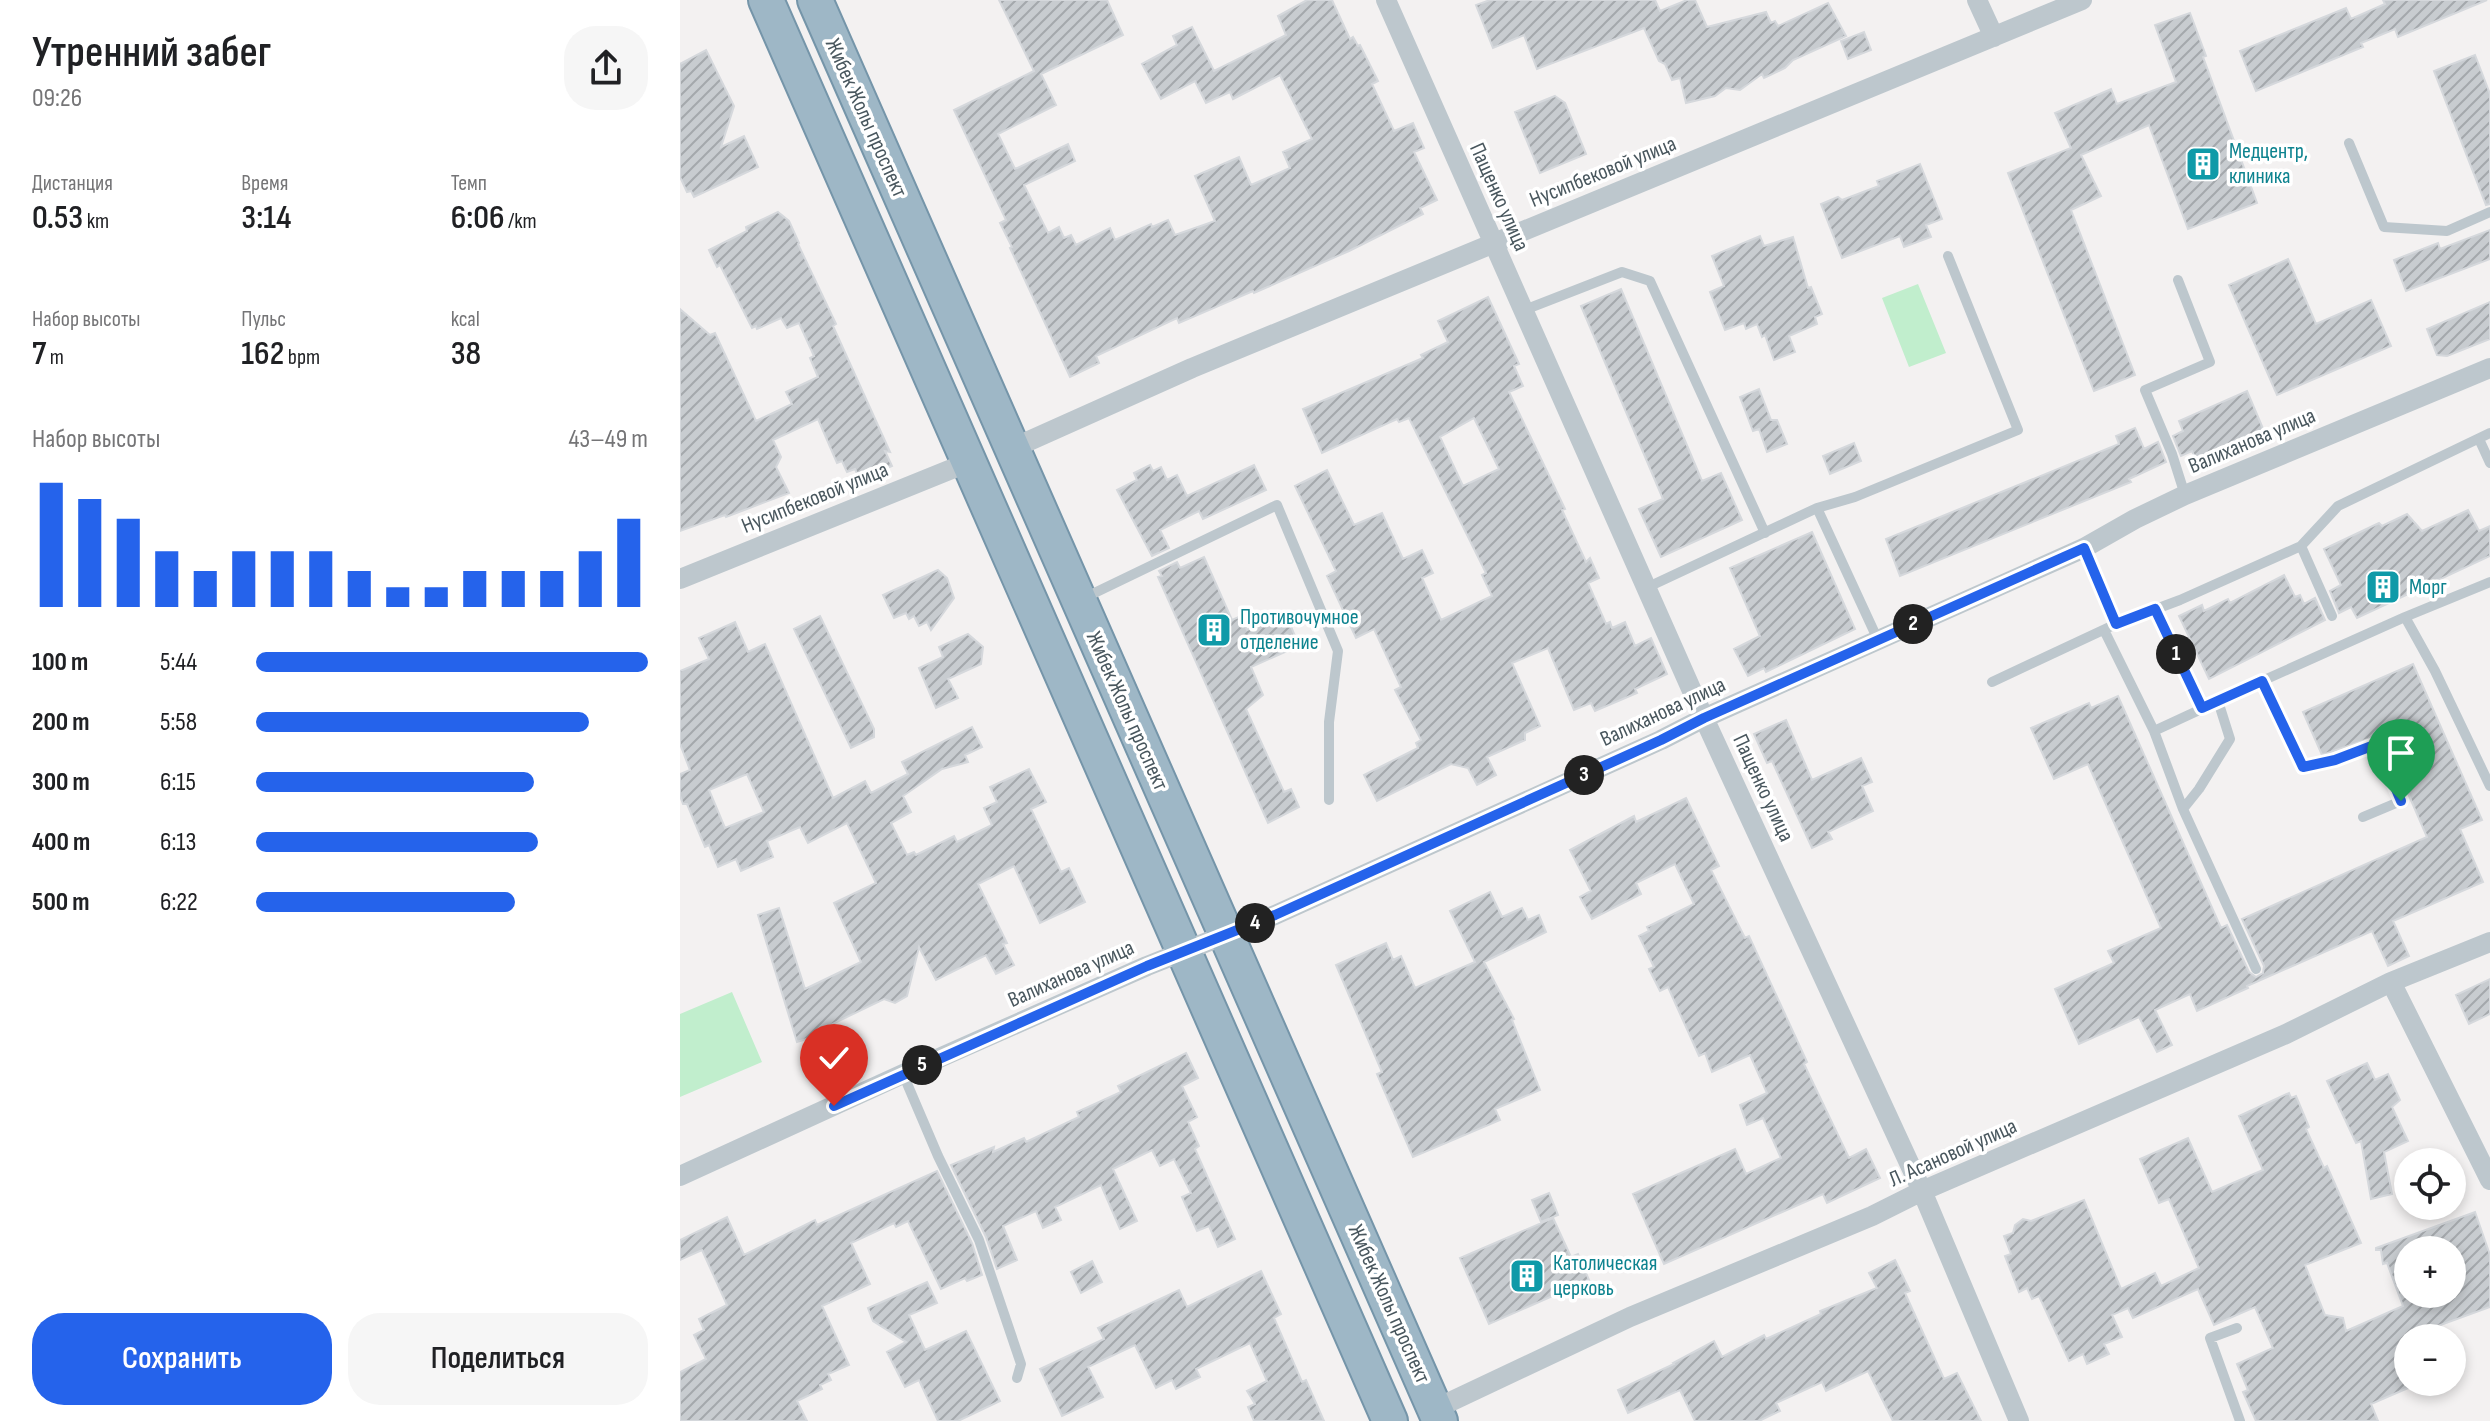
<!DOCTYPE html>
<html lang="ru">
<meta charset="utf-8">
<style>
:root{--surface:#fff;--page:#f6f6f6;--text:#202124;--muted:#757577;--accent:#2563eb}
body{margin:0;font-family:"Sofia Sans Condensed",sans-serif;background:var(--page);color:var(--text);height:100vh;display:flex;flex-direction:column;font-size:30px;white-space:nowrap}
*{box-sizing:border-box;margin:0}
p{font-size:26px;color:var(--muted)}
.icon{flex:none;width:44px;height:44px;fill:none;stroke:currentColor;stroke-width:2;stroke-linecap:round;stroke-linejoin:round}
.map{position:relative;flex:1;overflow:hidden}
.sheet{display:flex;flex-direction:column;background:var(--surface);width:680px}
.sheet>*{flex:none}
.buttons{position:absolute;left:1714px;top:1148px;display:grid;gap:16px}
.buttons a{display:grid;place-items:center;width:72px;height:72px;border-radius:50%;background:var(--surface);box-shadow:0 4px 12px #0003;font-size:40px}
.pin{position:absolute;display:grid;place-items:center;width:68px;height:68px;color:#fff;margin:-82px -34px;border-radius:50% 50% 50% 0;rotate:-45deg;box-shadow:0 0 8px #0007}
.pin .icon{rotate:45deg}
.km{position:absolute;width:40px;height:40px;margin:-20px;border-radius:50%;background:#222;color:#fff;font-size:22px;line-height:40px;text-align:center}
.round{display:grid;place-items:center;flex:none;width:84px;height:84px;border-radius:32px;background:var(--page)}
.head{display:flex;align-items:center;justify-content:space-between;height:136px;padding:0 32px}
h1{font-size:44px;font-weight:600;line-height:60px}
.metrics{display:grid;grid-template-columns:repeat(3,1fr);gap:12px;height:136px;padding:8px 32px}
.metrics div{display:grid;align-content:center}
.metrics b{font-size:34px;font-weight:600}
.metrics small{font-size:22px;font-weight:400}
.metrics p{font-size:22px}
.chart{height:224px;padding:16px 32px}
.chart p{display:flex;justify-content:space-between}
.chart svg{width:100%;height:144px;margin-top:8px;stroke:var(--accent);stroke-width:6}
.cta{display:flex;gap:16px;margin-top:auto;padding:16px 32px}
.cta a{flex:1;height:92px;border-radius:32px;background:var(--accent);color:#fff;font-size:32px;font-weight:600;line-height:92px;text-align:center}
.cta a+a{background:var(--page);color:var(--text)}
ul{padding:0 32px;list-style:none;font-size:26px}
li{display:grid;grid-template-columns:128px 96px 1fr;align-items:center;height:60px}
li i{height:20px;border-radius:10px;background:var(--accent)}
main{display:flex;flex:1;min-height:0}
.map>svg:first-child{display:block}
</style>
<main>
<section class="sheet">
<div class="head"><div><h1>Утренний забег</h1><p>09:26</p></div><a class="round"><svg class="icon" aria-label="share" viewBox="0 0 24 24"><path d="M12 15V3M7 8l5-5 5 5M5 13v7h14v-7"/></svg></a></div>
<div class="metrics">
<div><p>Дистанция</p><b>0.53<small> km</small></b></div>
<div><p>Время</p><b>3:14</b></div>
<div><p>Темп</p><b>6:06<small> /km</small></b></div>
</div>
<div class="metrics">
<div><p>Набор высоты</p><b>7<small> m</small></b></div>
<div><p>Пульс</p><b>162<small> bpm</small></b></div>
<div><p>kcal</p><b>38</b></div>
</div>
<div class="chart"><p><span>Набор высоты</span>43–49 m</p>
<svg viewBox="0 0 160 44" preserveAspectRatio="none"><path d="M5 44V6M15 44V11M25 44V17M35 44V27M45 44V33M55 44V27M65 44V27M75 44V27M85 44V33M95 44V38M105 44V38M115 44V33M125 44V33M135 44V33M145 44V27M155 44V17"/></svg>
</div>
<ul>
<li><b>100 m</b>5:44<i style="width:100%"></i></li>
<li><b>200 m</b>5:58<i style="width:85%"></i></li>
<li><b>300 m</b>6:15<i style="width:71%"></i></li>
<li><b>400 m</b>6:13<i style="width:72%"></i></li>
<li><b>500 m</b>6:22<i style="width:66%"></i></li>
</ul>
<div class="cta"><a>Сохранить</a><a>Поделиться</a></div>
</section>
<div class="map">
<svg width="1810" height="1421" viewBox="0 0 1810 1421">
<defs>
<pattern id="building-hatch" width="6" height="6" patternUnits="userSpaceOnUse" patternTransform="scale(2)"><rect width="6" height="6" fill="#c8ccd0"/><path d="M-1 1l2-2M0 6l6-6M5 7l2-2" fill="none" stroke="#a4a8ac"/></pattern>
</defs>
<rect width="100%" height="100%" fill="#f3f1f1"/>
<!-- park -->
<path fill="#c1eecd" d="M1238 284 1266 353 1229 367 1202 298Z
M52 992 82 1062 0 1097V1014Z"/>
<!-- building -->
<path fill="url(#building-hatch)" stroke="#d5d8dc" stroke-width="2" fill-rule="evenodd" d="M319 0H427L443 35 361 74 376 105 318 134 335 169 388 144 395 161 344 185 368 233 379 227 384 238 391 235 396 245 430 228 435 240 471 224 472 227 488 220 495 235 535 221 515 176 559 157 571 185 610 168 603 152 632 139 600 75 553 99 550 92 526 103 515 81 481 99 462 64 497 45 493 36 512 27 534 71 606 35 598 16 627 0H652L670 39 673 37 678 46 680 45 698 81 692 84 714 131 733 123 744 148 734 152 757 200 740 208 743 214 669 251 574 293 573 291 499 323 497 318 416 356 419 363 390 377 330 248 332 247 320 223 326 220 274 110 354 71Z
M810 0H975L980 11 1007 0H1015L1027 27 1086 12 1091 23 1095 21 1098 26 1148 3 1166 36 1113 60 1105 68 1084 78 1082 74 1060 90 1046 88 1035 96 1006 103 1000 78 992 80 985 64 979 61 964 28 857 69 844 35 813 48 796 5Z
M1703 0H1807L1718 37 1715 29 1681 43 1683 47 1576 91 1560 51 1666 8 1671 19 1705 4Z
M1510 13 1526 56 1523 57 1577 203 1508 229 1469 125 1401 155 1421 196 1391 210 1455 375 1414 391 1328 173 1391 148 1375 113 1431 89 1437 104 1496 82 1475 25Z
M1184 32 1191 50 1168 59 1161 41Z
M26 50 54 106 41 147 64 136 78 167 14 197 11 191 7 192 0 177V64Z
M1795 55 1810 94V204L1806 205 1754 71Z
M875 96 885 103 906 154 860 173 835 112Z
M1240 164 1262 219 1246 225 1251 237 1224 247 1220 236 1162 258 1141 204 1158 197 1162 200 1199 186 1197 181Z
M98 212 109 221 119 243 118 244 156 324 153 326 210 452 205 451 212 466 180 480 175 469 167 472 162 461 157 463 138 419 93 440 101 457 96 467 109 493 46 517 45 515 0 531V309L30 335 35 333 76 421 112 404 106 392 138 377 130 358 134 356 119 323 107 328 101 318 77 329 76 326 72 328 40 265 37 267 29 250 67 231 66 227Z
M1810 230V259L1726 291 1714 260 1758 243 1760 249Z
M1080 236 1084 246 1113 237 1128 288 1131 287 1142 314 1135 317 1137 324 1109 336 1115 352 1094 360 1085 335 1082 337 1077 324 1066 329 1064 323 1045 330 1030 292 1044 286 1032 256Z
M1608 259 1636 324 1691 300 1711 346 1597 395 1549 285Z
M941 289 1022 481 1041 473 1062 520 981 557 959 509 983 499 901 306Z
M808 297 839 364 834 366 843 386 829 392 885 509 882 510 906 562 910 558 919 578 908 583 926 624 930 622 932 628 945 622 955 646 971 638 987 674 955 689 957 693 915 711 911 703 894 710 868 648 832 663 860 726 845 733V740L807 757 816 775 797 785 788 768 771 764 697 801 684 775 738 748 736 743 741 740 715 690 721 687 694 629 676 638 647 576 656 571 615 486 647 470 674 525 702 513 723 559 742 550 753 573 742 578 761 620 812 596 802 575 806 573 729 418 719 422 717 419 642 453 623 409 743 358 741 355 768 342 758 321ZM794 418 819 469 783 486 760 437Z
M1810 302V339L1767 356 1757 355 1747 329Z
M1079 389 1091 420H1097L1107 444 1087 452 1079 429 1073 431 1060 397Z
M1567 391 1584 431 1576 434 1581 446 1542 462 1537 451 1516 460 1512 451 1501 456 1493 436 1503 431 1499 421Z
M1455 428 1464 449 1478 442 1486 462 1449 479 1451 482 1220 576 1206 539 1439 444 1436 436Z
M1174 443 1181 461 1150 474 1143 456Z
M470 465 473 471 481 467 487 480 497 475 507 496 574 465 586 490 523 519 519 511 480 530 489 548 472 556 437 490 457 480 454 473Z
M1788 510 1799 531 1810 526V556L1677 618 1671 607 1659 613 1650 591 1661 585 1644 549 1699 523 1702 526 1727 514 1742 531Z
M1132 532 1175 629 1086 672 1084 668 1068 676 1054 649 1080 636 1050 568Z
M524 557 552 620 561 616 567 630 606 614 617 641 612 644 614 648 571 667 583 695 566 709 604 792 611 789 619 807 588 823 478 577 482 576 479 571 497 562 500 568Z
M258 570 267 578 274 598 251 630 247 622 239 626 234 616 229 619 226 613 214 618 203 595Z
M1604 575 1615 597 1620 595 1624 604 1635 598 1645 620 1529 679 1499 616 1522 605 1524 611 1548 599 1550 603Z
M140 616 194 729V737L171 748 114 629Z
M55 622 68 652 85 644 153 798 185 781 191 793 228 774 222 762 292 727 302 747 285 755 288 762 262 769 223 796 231 812 211 823 227 855 234 852 236 855 274 836 277 842 312 825 304 808 317 802 310 787 349 769 366 802 351 809 381 872 389 868 405 902 360 923 334 866 298 884 327 943 323 944 334 965 316 974 306 955 256 980 239 947 227 996 215 1003 204 999 138 1031 139 1035 117 1042 78 915 99 908 125 989 181 962 154 903 196 883 167 823 128 843 120 827 87 841 93 857 61 871 56 859 38 867 29 845 25 847 7 804H3L0 796V774L10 770 0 744V671L29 659 19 638ZM67 774 84 812 45 828 29 790Z
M288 634 303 647 301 664 268 679 278 698 256 708 239 668 263 657 259 647Z
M1733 664 1802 820 1780 829 1803 882 1713 921 1729 956 1708 966 1692 931 1567 986 1568 988 1517 1011 1510 994 1475 1010 1492 1045 1477 1052 1459 1017 1399 1044 1375 989 1434 963 1428 951 1481 928 1408 764 1374 779 1351 728 1409 703 1411 708 1438 696 1541 928 1547 925 1569 972 1576 977 1583 973 1584 966 1562 919 1747 837 1704 738 1694 737 1642 755 1623 712Z
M1106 720 1132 780 1181 758 1192 782 1182 786 1193 811 1148 832 1152 839 1132 848 1092 761 1087 763 1074 734Z
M1006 798 1039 866 1031 870 1065 938 1069 936 1127 1062 1124 1064 1169 1158 1186 1149 1200 1178 1147 1203 1143 1194 984 1264 953 1194 1055 1149 1066 1174 1101 1158 1083 1118 1067 1125 1060 1105 1087 1093 1070 1055 1032 1072 1025 1053 1019 1056 988 987 980 991 969 969 974 967 959 936 969 931 967 927 1014 904 995 864 956 883 961 894 912 919 900 897 911 891 890 850 954 816 956 822Z
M810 892 822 917 842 908 848 920 859 915 866 932 804 962 834 1019 832 1020 860 1090 815 1109 820 1120 733 1157 697 1074 702 1072 656 965 706 943 713 960 721 956 735 988 795 962 770 911Z
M1810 979V1014L1789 1024 1776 995Z
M506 1053 518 1078 502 1086 517 1117 508 1122 519 1146 515 1149 555 1239 538 1247 529 1226 517 1231 502 1197 511 1193 494 1159 480 1166 472 1150 433 1169 457 1221 440 1229 421 1185 375 1207 381 1220 363 1228 356 1211 323 1226 337 1260 317 1269 306 1237 271 1165 314 1147 313 1152 344 1138 346 1142 399 1117 397 1112 441 1092 438 1086Z
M1687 1063 1695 1080 1708 1074 1720 1100 1712 1107 1728 1141 1704 1152 1712 1194 1691 1199 1681 1141 1676 1143 1647 1081Z
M1609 1093 1611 1098 1616 1096 1629 1127 1626 1129 1644 1168 1647 1166 1681 1243 1625 1265 1645 1315 1663 1318 1666 1331 1723 1306 1707 1263 1703 1264 1701 1250H1696V1248L1795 1212 1810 1255V1307L1722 1339 1728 1353V1388L1691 1404 1698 1421H1576L1563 1392 1568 1390 1557 1364 1593 1348 1575 1307 1534 1325 1518 1289 1453 1318 1448 1308 1432 1315 1442 1337 1424 1344 1429 1354 1407 1364 1403 1354 1389 1361 1359 1296 1352 1299 1347 1288 1339 1292 1325 1256 1331 1254 1324 1236 1333 1233 1335 1225 1343 1219 1351 1221 1404 1200 1441 1289 1475 1273 1481 1286 1519 1268 1489 1199 1479 1203 1460 1159 1508 1138 1532 1192 1583 1170 1559 1116ZM1728 1250H1772V1294H1728Z
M257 1171 292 1243 302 1275 287 1281 285 1278 261 1289 228 1221 216 1227 214 1223 171 1243 190 1284 142 1306 169 1365 148 1374 151 1380 140 1385 142 1389 117 1401 127 1421H0V1372L26 1359 14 1335 24 1330 19 1319 47 1305 22 1250 0 1260V1240L47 1217 64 1255 135 1220 137 1225Z
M869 1193 878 1215 861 1222 852 1200Z
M873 1218 891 1257 898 1254 909 1280 809 1324 780 1258Z
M1215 1260 1230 1291 1225 1293 1264 1379 1277 1373 1301 1421H1213L1188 1371 1146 1391 1142 1382 1096 1403 1100 1411 1079 1421H1015L1000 1390 948 1413 938 1390 994 1364 993 1363 1034 1341 1042 1357 1084 1335 1086 1339 1141 1314 1140 1311 1197 1288 1189 1273Z
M412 1261 422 1282 401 1293 391 1272Z
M581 1271 601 1314 594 1318 622 1382 626 1380 644 1421H574L568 1407 575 1404 567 1391 587 1381 570 1343 516 1369 520 1377 496 1389 492 1380 476 1388 455 1345 408 1367 423 1397 382 1416 360 1369 424 1339 418 1328 499 1290 507 1307Z
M247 1282 257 1303 229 1315 245 1350 286 1331 320 1401 278 1421H258L239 1380 225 1387 207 1352 226 1342 193 1321 188 1308Z"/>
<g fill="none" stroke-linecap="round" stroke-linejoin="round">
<defs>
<path id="trunk" d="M86 0 710 1421
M135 0 760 1421"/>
</defs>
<!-- trunk casing -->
<use href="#trunk" stroke="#7595a9" stroke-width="38"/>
<!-- service -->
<path stroke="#bdc7cd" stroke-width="10" d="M1669 143 1704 227 1767 231 1810 212
M1498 280 1530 362 1465 390 1492 454 1505 495
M842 311 942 272 970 281 1085 533
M1799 439 1810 463
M1137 508 1198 640
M1621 546 1652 616
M1810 582 1725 617 1755 671 1810 786
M966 588 1137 508 1175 497 1338 430 1268 256
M404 598 597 505 658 651 649 722V800
M1475 609 1522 708
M1436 624 1500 600 1621 546 1658 506 1810 433
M1424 630 1474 731 1582 681
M1312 682 1436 624 1404 548
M1474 731 1503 809 1576 969
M1503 809 1519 789 1550 739 1538 701
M1683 817 1721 801 1697 744 1655 760 1623 767 1582 681 1725 617
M223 1074 258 1156 299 1240 341 1364 337 1378
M1557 1328 1530 1338 1560 1421"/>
<!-- minor -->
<path stroke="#bdc7cd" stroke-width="20" d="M706 0 1024 718 1242 1191 1339 1421
M1297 0 1314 37
M331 449 512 368 1402 0
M0 579 289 462
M1711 982 1810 1180
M0 1176 223 1074 467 966 595 915 981 740 1024 718 1404 548 1455 519 1505 495 1810 368
M755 1409 950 1317 1192 1216 1242 1191 1606 1034 1711 982 1810 942"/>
<!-- trunk -->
<use href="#trunk" stroke="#9eb7c6" stroke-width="34"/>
</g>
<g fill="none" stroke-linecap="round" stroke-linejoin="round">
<defs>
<path id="route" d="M154 1106 467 966 595 915 981 740 1024 718 1404 548 1436 624 1475 609 1522 708 1582 681 1623 767 1655 760 1697 744 1721 801"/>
</defs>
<!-- route casing -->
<use href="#route" stroke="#fff" stroke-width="16"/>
<!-- route -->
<use href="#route" stroke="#2563eb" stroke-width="10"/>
</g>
<!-- icons -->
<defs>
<symbol id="building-square" viewBox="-11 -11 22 22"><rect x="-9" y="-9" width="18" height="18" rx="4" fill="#0f9aa8" stroke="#fff"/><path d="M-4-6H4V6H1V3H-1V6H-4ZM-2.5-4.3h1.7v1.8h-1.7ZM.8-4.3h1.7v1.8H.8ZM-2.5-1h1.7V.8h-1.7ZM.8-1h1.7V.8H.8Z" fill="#fff"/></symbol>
</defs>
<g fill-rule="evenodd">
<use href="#building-square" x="1503" y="144" width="40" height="40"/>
<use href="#building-square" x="1683" y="567" width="40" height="40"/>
<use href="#building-square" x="514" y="610" width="40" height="40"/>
<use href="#building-square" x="827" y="1256" width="40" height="40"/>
</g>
<g text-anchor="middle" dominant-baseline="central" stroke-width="7" stroke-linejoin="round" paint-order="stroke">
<!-- street labels -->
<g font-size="22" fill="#49575e" stroke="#fff">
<text transform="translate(186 118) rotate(66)">Жибек Жолы проспект</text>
<text transform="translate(923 172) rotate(-22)">Нусипбековой улица</text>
<text transform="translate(819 197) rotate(66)">Пащенко улица</text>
<text transform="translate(1572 441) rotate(-23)">Валиханова улица</text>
<text transform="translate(135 498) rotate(-22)">Нусипбековой улица</text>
<text transform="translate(447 711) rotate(66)">Жибек Жолы проспект</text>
<text transform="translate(983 712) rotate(-25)">Валиханова улица</text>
<text transform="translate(1083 788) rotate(65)">Пащенко улица</text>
<text transform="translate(391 974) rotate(-24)">Валиханова улица</text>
<text transform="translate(1273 1153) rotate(-24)">Л. Асановой улица</text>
<text transform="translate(709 1304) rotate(66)">Жибек Жолы проспект</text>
</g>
<!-- culture labels -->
<g font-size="22" fill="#0d838f" stroke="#fff" text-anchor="start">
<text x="1549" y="151">Медцентр,<tspan x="1549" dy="25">клиника</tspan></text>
<text x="1729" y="587">Морг</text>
<text x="560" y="617">Противочумное<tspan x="560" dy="25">отделение</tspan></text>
<text x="873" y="1263">Католическая<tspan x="873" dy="25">церковь</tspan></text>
</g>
</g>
</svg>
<div class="buttons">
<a><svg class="icon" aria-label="locate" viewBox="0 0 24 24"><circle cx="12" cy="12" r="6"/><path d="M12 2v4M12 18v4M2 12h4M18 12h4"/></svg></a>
<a>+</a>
<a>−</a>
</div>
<div class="pin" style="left:1721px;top:801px;background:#1e9e55"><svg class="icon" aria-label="arrive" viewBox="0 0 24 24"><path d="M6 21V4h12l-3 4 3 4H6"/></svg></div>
<div class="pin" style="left:154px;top:1106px;background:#d93025"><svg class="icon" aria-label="check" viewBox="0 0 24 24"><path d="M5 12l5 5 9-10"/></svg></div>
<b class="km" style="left:1496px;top:654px">1</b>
<b class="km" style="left:1233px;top:624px">2</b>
<b class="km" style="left:904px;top:775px">3</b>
<b class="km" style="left:575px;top:923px">4</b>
<b class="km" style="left:242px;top:1065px">5</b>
</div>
</main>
